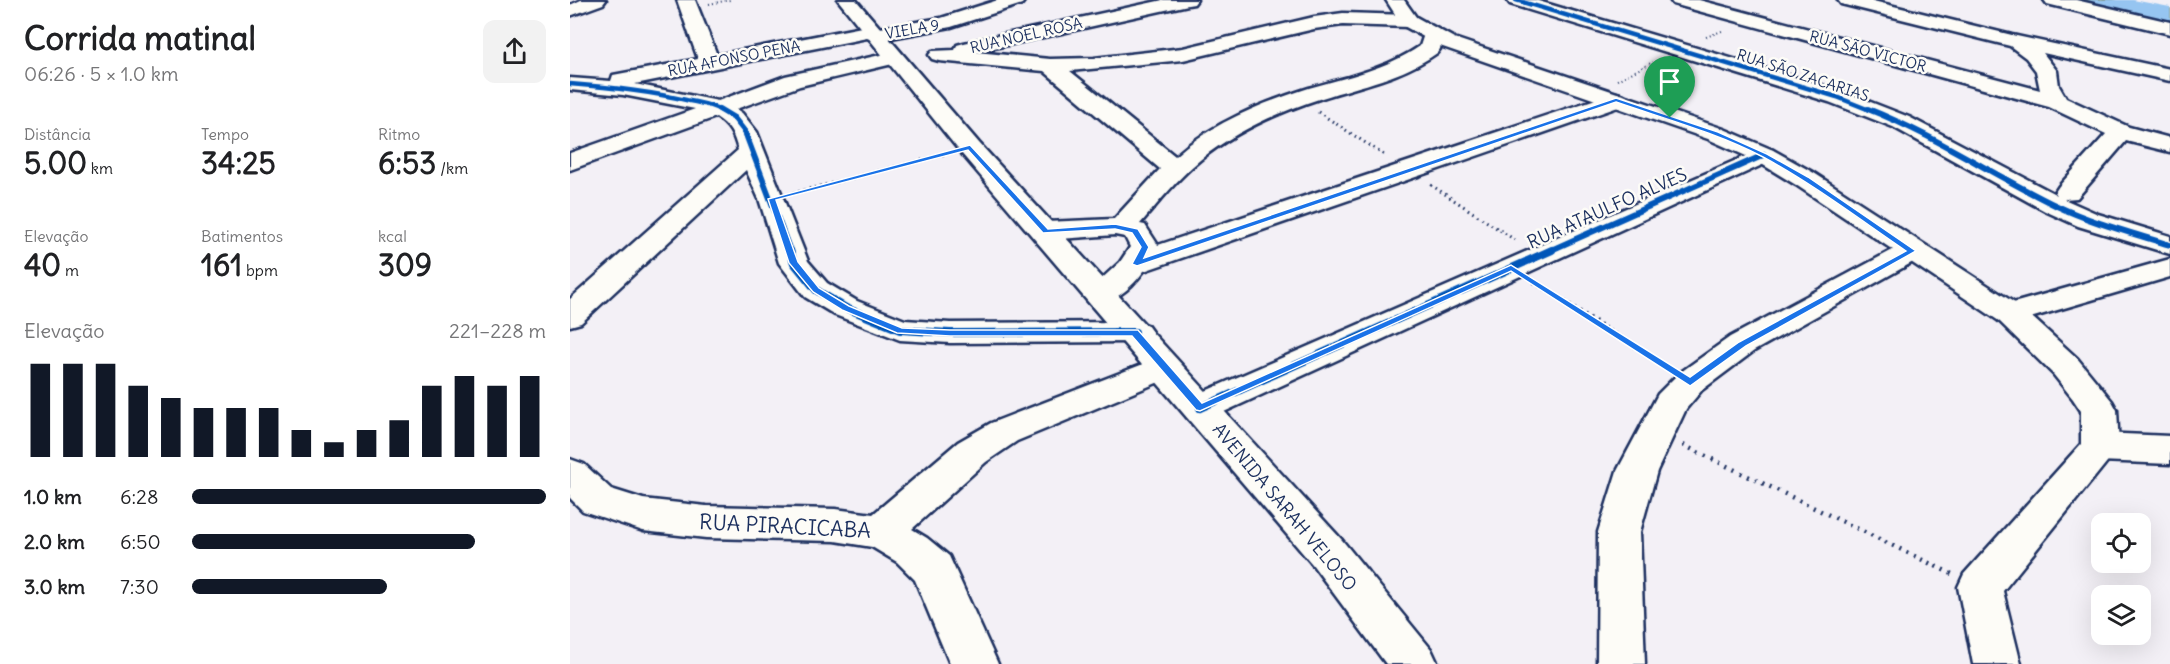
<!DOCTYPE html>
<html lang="pt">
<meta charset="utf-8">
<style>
:root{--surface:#fff;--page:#f2f2f2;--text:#202124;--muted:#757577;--accent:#111827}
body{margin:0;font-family:Delius,sans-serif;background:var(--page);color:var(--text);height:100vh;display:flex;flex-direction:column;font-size:22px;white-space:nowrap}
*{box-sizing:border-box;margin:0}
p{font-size:20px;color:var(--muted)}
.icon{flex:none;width:33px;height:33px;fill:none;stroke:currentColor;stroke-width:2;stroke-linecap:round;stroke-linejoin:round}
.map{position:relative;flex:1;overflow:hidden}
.details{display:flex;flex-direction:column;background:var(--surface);width:570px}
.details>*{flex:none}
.controls{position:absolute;left:1521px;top:513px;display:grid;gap:12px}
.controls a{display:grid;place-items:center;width:60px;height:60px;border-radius:12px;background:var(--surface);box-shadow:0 6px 24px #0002;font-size:30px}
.pin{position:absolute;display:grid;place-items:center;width:51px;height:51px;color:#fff;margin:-62px -26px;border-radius:50% 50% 50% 0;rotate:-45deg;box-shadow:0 0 6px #0007}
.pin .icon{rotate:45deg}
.round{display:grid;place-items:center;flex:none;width:63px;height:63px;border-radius:12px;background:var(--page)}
.headline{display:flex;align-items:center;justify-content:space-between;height:102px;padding:0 24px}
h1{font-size:33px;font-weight:700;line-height:45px}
.figures{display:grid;grid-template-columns:repeat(3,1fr);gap:9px;height:102px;padding:6px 24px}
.figures div{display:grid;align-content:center}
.figures b{font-size:30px;font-weight:700}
.figures small{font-size:16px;font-weight:400}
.figures p{font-size:16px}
.chart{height:168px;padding:12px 24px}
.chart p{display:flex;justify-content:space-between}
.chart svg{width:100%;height:108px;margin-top:6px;stroke:var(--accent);stroke-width:6}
ul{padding:0 24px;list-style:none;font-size:20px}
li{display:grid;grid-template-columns:96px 72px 1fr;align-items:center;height:45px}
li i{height:15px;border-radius:8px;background:var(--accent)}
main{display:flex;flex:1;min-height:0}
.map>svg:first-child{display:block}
</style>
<main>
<section class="details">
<div class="headline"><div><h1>Corrida matinal</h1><p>06:26 · 5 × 1.0 km</p></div><a class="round"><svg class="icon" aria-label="share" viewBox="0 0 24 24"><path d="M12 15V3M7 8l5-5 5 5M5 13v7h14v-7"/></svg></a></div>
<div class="figures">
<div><p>Distância</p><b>5.00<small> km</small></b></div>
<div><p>Tempo</p><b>34:25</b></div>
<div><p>Ritmo</p><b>6:53<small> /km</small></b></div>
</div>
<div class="figures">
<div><p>Elevação</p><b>40<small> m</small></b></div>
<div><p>Batimentos</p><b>161<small> bpm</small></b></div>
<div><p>kcal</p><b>309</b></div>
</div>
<div class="chart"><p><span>Elevação</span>221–228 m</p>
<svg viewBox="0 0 160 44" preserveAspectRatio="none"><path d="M5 44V6M15 44V6M25 44V6M35 44V15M45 44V20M55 44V24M65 44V24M75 44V24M85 44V33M95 44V38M105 44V33M115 44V29M125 44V15M135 44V11M145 44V15M155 44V11"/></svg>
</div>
<ul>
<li><b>1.0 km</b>6:28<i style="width:100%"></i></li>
<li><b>2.0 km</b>6:50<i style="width:80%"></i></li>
<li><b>3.0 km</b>7:30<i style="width:55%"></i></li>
</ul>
</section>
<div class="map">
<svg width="1600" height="664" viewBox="0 0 1600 664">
<rect width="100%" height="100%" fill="#f3f0f6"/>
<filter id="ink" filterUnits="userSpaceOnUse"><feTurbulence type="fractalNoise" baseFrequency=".0167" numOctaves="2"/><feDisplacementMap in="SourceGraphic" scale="12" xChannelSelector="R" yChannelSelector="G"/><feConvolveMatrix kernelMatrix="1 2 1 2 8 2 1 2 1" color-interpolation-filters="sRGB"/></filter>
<g filter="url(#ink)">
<!-- green -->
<path fill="#a3e0a7" stroke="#5f8882" stroke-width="1.5" d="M1494 0H1543L1592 10 1600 9V21Z"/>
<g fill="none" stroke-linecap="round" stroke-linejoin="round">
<!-- river -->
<path fill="#96c5f1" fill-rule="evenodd" d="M1515 0H1563L1600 7V23L1518 5Z"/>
<defs>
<path id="minor" d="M11 0H36L33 4 0 16V5Z
M107 0H125L147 55 302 25 310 28 371 18 428 0H455L452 4 381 27 305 41 297 38 65 84 148 101 215 76 324 52 331 54 334 58 331 62 230 86 166 109 172 113 187 132 238 261 257 283 287 301 335 320 380 323 565 322 577 325 582 332 577 339 565 342 380 343 330 340 265 315 235 297 209 263 189 199 176 170 11 323 0 326V299L168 150C164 135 160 126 146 117L0 170V153L125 109 53 95 0 90V78L41 81 43 75 128 59Z
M593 0H627L624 4 618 5 406 52 480 59 524 58 613 48 744 17 773 13 839 15 846 17 848 21 846 25 839 27 773 25 744 29 613 60 500 71 605 156C642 123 692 103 739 88 778 77 816 69 850 46L855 31H869L872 35 870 49 867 53C832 78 792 85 752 98 709 112 665 131 630 160 607 179 589 202 570 224L575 225 588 245 1038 95 1046 93 1054 95 1057 100 1054 105 574 271C561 288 543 306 520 301L515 294 550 262 560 247 555 237 545 235 476 240 466 237 462 231 466 225 476 222 544 219 590 169 474 71 369 61 362 59 359 55 362 51 385 50 387 45 394 43Z
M937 0H965L1275 92 1339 117 1487 195 1485 192 1489 186 1536 134 1479 107 1103 4 1100 0H1129L1470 90 1466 71 1456 58 1440 46 1271 4 1268 0H1299L1442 35 1600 69V81L1473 53 1487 71 1489 86 1496 98 1559 127 1600 138V152L1556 141 1507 198 1494 199 1528 214 1600 236V254L1508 226 1475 211 1323 127 1259 102 940 4Z
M1474 0H1506L1600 22V34L1477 4Z
M1194 148 1203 150 1206 155 1203 160 643 417 630 420 617 417 612 408 617 399Z
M1342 242 1352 245 1357 251 1352 257 1184 351 1132 390 1116 409 1087 471 1070 532 1075 664H1027L1028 532 1047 471 1088 394 1108 374 1160 337 1332 245Z
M1600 259V277L1440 324 1429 321 1424 314 1429 307Z
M594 356 606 359 611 367 606 375 447 441 416 462 342 529 357 538 379 556 428 664H380L345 580 327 562 302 547 265 541 136 538 73 531 13 511 0 498V459L14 464 41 489 73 499 136 506 265 509 303 514 388 442 421 423Z
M1530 433 1600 436V464L1530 461 1516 457 1511 447 1516 437Z"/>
<path id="major" d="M268 0H286L409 143 772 540 861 649 868 664H816L742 564 391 153Z
M816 0H834L846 17 884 38 1154 129 1203 150 1244 173 1451 307 1507 358 1542 401 1547 410 1549 447 1433 591 1451 664H1403L1388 587 1394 574 1511 444V411L1503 399 1483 374 1429 321 1226 185 1185 160 1138 139 870 46 832 25Z"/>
</defs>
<!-- minor casing -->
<use href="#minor" stroke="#1b2f5e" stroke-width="5"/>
<!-- major casing -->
<use href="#major" stroke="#1b2f5e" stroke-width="5"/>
<!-- path-far3 -->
<path stroke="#1b2f5e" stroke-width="2" stroke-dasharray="1 3" stroke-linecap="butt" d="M139 4 160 0
M1136 37 1152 31
M1047 80 1083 62"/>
<!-- path-far2 -->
<path stroke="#1b2f5e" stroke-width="3" stroke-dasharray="1.5 4" stroke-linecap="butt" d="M748 112 817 157
M861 185 948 242
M223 193 376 154"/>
<!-- path-far1 -->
<path stroke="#1b2f5e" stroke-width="4" stroke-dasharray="1.5 4.5" stroke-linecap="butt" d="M964 282 1097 367"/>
<!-- path -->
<path stroke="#1b2f5e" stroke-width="4.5" stroke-dasharray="2 6" stroke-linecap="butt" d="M1113 445 1382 574"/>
<!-- minor -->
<use href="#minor" fill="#fdfcf7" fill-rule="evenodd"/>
<!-- major -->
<use href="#major" fill="#fdfcf7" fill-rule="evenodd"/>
<defs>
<path id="cycleway-far2" d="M946 0 1267 97 1302 111
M0 84C39 87 77 91 116 100 128 103 141 104 152 111"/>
<path id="cycleway-far1" d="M149 109 164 118 175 132 220 251
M1298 109C1364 135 1423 175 1487 206 1523 223 1562 233 1600 245
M979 251 1194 155"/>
<path id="cycleway" d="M220 250 224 263 246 290 276 308 330 330 380 333 565 332
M630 408 982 250"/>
</defs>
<!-- cycleway-far2 casing -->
<use href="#cycleway-far2" stroke="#fdfcf7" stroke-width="7"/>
<!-- cycleway-far1 casing -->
<use href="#cycleway-far1" stroke="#fdfcf7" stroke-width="9"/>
<!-- cycleway casing -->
<use href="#cycleway" stroke="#fdfcf7" stroke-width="11"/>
<!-- cycleway-far2 -->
<use href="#cycleway-far2" stroke="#0057b8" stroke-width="4.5"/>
<!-- cycleway-far1 -->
<use href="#cycleway-far1" stroke="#0057b8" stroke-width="6"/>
<!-- cycleway -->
<use href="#cycleway" stroke="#0057b8" stroke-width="8"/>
</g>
</g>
<!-- route -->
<path fill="#1a73e8" stroke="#fff" stroke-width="1.5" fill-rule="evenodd" d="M1046 98 1148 132 1197 154 1238 177 1346 251 1176 346 1120 386 941 271 630 411 626 410 562 336H380L327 333 272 310 243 292 219 263 198 199 400 145 478 229 545 224 568 229 579 247 574 258ZM1046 102C1095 119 1147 133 1193 157 1243 184 1289 219 1336 251L1169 342 1120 377 941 265 632 403 568 330H380L332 328 279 306 249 288 228 262 206 200 398 150 473 233 545 229 562 233 571 247 562 264 567 266Z"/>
<g text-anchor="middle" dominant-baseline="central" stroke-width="5" stroke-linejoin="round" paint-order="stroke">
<!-- far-street labels -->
<g font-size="15" fill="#1b2f5e" stroke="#fdfcf7">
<text transform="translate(342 29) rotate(-10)">VIELA 9</text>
<text transform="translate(456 35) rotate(-13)">RUA NOEL ROSA</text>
<text transform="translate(1298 51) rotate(15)">RUA SÃO VICTOR</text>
<text transform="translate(164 58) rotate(-11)">RUA AFONSO PENA</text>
<text transform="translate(1233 75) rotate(18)">RUA SÃO ZACARIAS</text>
</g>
<!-- street labels -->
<g font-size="18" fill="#1b2f5e" stroke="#fdfcf7">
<text transform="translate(1037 208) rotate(-24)">RUA ATAULFO ALVES</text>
<text transform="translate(715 507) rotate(50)">AVENIDA SARAH VELOSO</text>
</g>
<!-- near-street labels -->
<g font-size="21" fill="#1b2f5e" stroke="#fdfcf7">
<text transform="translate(215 526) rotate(3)">RUA PIRACICABA</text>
</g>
</g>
</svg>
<div class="controls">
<a><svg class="icon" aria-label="locate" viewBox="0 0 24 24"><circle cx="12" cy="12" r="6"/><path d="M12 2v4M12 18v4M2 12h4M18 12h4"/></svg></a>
<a><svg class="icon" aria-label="layers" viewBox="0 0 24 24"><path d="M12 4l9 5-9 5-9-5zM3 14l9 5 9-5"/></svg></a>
</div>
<div class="pin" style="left:1100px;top:118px;background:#1e9e55"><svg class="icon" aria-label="arrive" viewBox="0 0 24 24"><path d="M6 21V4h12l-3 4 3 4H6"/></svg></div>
</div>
</main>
